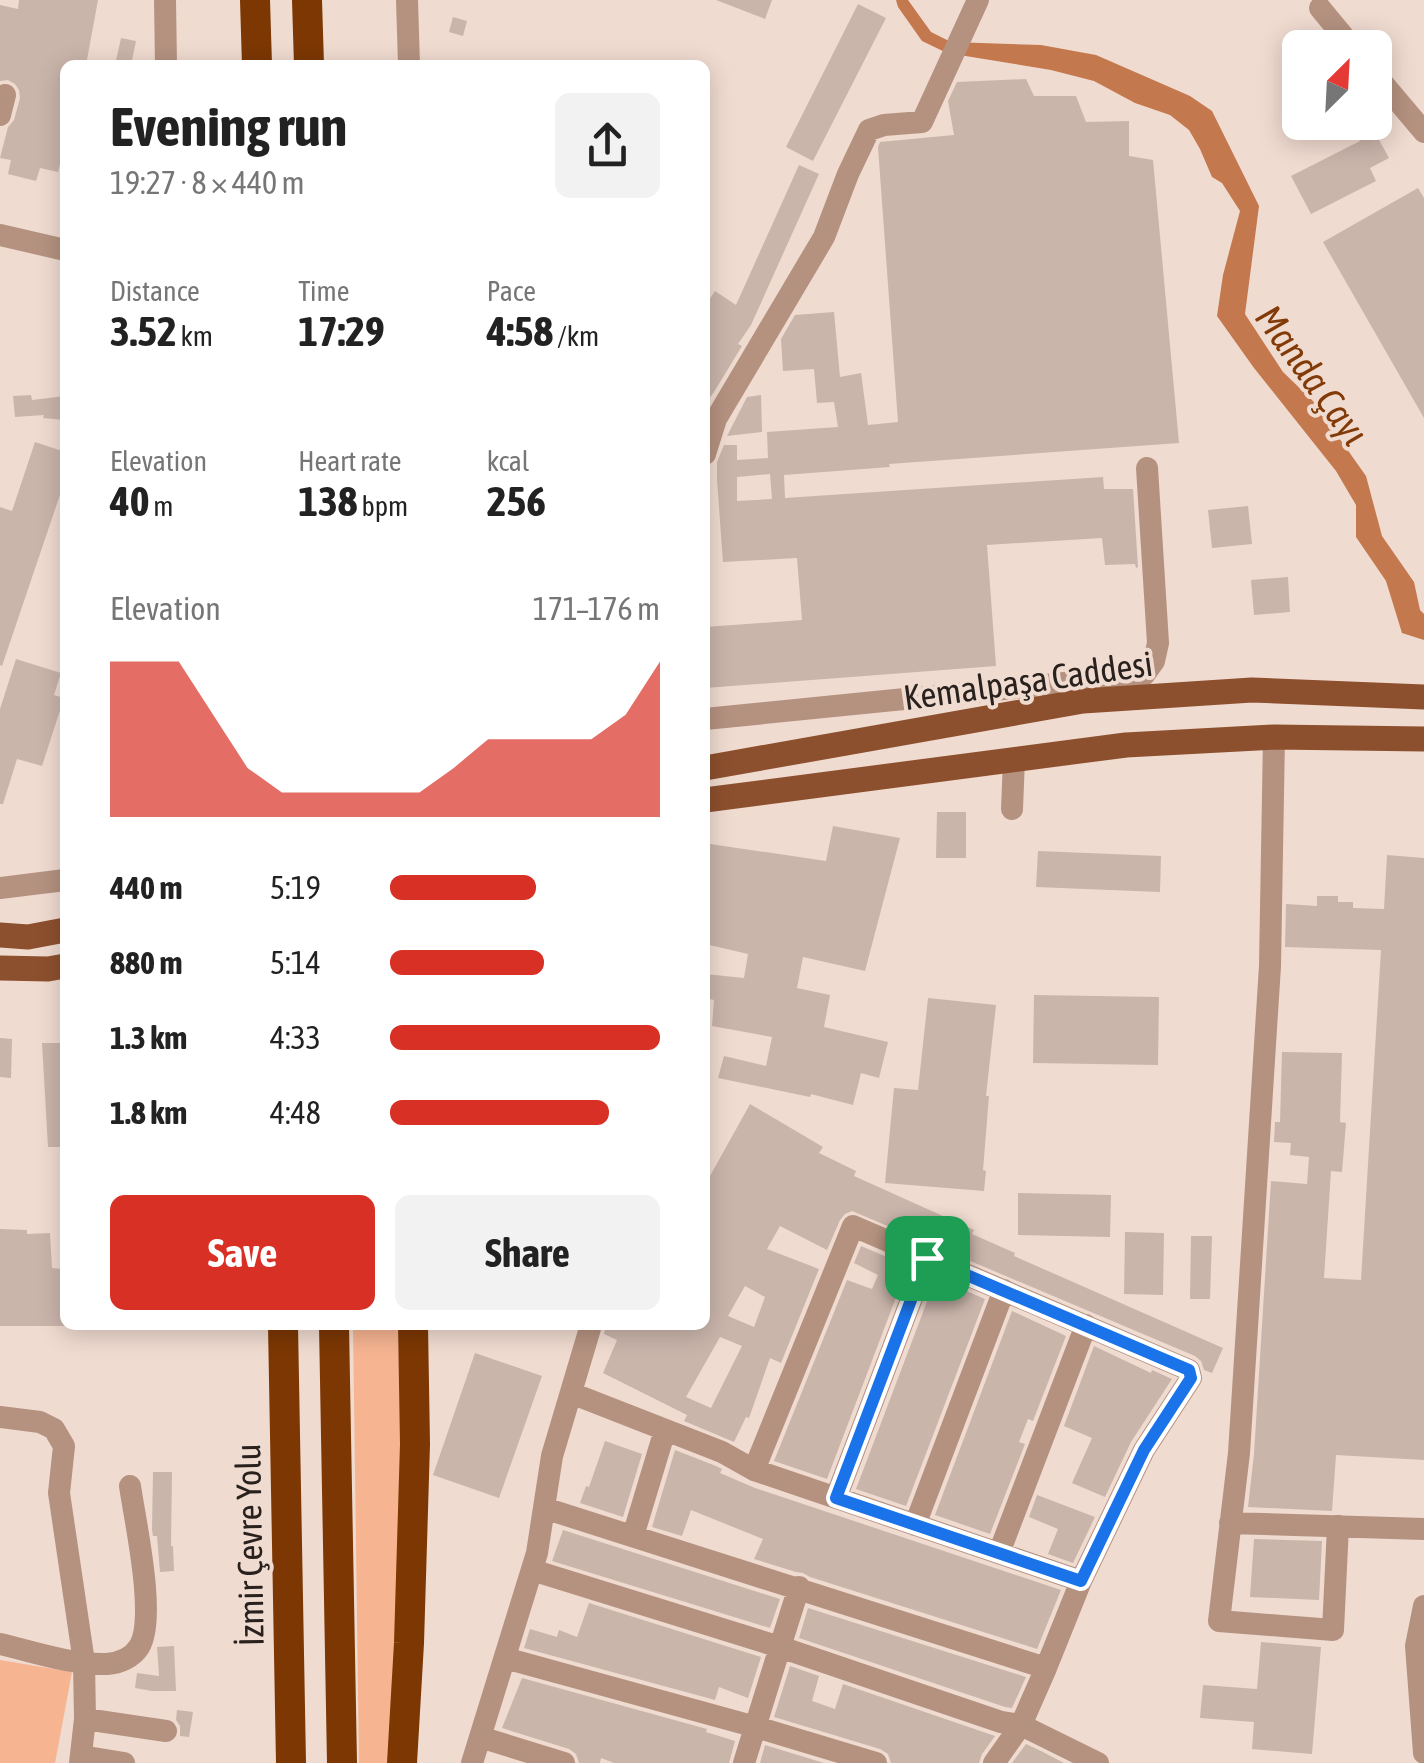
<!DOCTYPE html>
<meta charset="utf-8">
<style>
:root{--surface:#fff;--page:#f2f2f2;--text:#222;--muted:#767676;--accent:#d93025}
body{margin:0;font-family:"Asap Condensed",sans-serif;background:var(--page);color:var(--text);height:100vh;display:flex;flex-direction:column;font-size:38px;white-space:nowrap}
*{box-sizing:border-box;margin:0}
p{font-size:32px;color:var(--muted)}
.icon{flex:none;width:55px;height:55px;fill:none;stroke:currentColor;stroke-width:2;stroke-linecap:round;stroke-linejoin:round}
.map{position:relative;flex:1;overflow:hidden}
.details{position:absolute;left:60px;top:60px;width:650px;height:1270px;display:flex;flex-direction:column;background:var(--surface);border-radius:15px;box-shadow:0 5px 25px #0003}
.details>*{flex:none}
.needle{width:65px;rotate:24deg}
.buttons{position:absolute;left:1282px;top:30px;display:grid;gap:20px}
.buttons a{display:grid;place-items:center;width:110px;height:110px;border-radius:15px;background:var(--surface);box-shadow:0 5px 25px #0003;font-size:50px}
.pin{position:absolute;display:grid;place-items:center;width:85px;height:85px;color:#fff;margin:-42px;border-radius:20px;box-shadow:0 5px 15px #0006}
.round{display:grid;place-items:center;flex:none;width:105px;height:105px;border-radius:15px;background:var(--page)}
.headline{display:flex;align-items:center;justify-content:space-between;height:170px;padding:0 50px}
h1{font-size:55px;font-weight:700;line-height:75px}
.stats{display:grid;grid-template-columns:repeat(3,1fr);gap:15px;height:170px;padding:10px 50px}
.stats div{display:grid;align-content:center}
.stats b{font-size:42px;font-weight:700}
.stats small{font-size:28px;font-weight:400}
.stats p{font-size:28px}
.chart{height:280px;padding:20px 50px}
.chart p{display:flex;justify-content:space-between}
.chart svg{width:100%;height:180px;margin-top:10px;fill:var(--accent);opacity:.7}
.primary-button{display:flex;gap:20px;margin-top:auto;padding:20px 50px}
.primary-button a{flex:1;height:115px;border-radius:15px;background:var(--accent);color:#fff;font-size:40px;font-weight:700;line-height:115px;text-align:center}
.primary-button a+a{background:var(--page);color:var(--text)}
ul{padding:0 50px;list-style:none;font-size:32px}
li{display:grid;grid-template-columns:160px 120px 1fr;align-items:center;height:75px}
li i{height:25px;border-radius:12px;background:var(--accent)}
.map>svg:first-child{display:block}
</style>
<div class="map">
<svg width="1424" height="1763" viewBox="0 0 1424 1763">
<rect width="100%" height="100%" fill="#f0dbd0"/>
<!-- green -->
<path fill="#f6b491" d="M353 1325H398L403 1518 391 1763H359Z
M0 1660 72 1672 55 1763H0Z"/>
<!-- water -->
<path fill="#c4784e" d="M896 0H908L931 32 951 42 1041 45 1096 55 1190 96 1212 111 1259 206 1245 314 1283 372 1313 401 1366 476 1382 536 1414 582 1420 610 1424 614V640L1402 633 1386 581 1356 537V505L1336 471 1254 368 1217 316 1223 275 1240 211 1222 183 1212 177 1200 149 1189 130 1170 115 1135 103 1094 81 1051 70 947 53 922 41 898 7Z"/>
<!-- building -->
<path fill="#cab5ab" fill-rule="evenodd" d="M19 0H98L86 65H65V144L58 172 40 168 36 181 8 174 11 160 0 158 8 127 14 120 20 98 19 90 15 84 8 80 0 81V5L18 9Z
M716 0H772L765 19Z
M858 4 886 18 813 161 786 147Z
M453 17 467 21 463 36 449 32Z
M121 38 136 41 131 65H115Z
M1026 79 1034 96H1076L1086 122 1129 121V156L1153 160 1179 443 889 464 890 467 784 475 785 498 1103 477 1104 489H1133L1138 567 1136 568 1135 564 1105 565 1102 538 987 545 996 666 705 688V627L802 620 797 558 723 562 717 480V462L724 445H737V460L768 458 767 432 838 427 834 402 817 403 814 369 783 371 781 339 795 315 834 312 840 377 861 373 868 425 898 422 878 147 880 142 954 135 948 101 957 82ZM770 474 772 499 737 501V477Z
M1372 127 1389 158 1370 168 1376 181 1311 214 1291 176 1360 141 1357 135Z
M799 165 819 174 751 325 738 344 742 346 714 392 705 404V306L715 291 736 305Z
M1418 188 1424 198V418L1323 242Z
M31 395 32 400 65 396V420L43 418 44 415 15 417 13 396Z
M761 395 762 432 727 436 747 397Z
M35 442 65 452V480L2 666 0 665V507L12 511Z
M1248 506 1252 544 1212 548 1208 510Z
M1288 577 1290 612 1254 615 1251 580Z
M16 659 61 673 54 695 64 698 42 766 17 759 3 804H0V709Z
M937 812H966V858H936Z
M833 826 900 838 865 971 803 957 797 988 830 995 824 1027 888 1042 879 1078 861 1073 853 1105 811 1094 810 1097 718 1078 724 1056 766 1066 772 1037 712 1026 714 1000 705 998V974L744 978 748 954 705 944V883L710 844 826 861Z
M1038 851 1161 856 1160 892 1036 887Z
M1387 855 1424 858V1460L1336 1455 1332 1511 1248 1507 1254 1454 1271 1181 1307 1184 1309 1157 1290 1155 1291 1143 1274 1142 1275 1122H1280L1282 1052 1342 1053 1340 1122 1346 1123 1342 1172 1331 1171 1324 1278 1361 1280 1381 950 1285 947 1286 904 1317 906V896H1338V902H1353V908L1384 909Z
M1034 995 1159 997 1158 1065 1033 1063Z
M928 998 996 1005 986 1096H989L983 1170 986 1171 984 1191 885 1183 894 1088 918 1090Z
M0 1038 12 1039 11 1078 0 1077Z
M42 1043H65V1147H48Z
M750 1104 823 1147 819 1153 856 1171 854 1176 974 1230 972 1234 1015 1253 1014 1256 1223 1348 1212 1373 1204 1370 1201 1361 1195 1356 852 1211 845 1214 840 1220 827 1250 780 1226 767 1249 819 1269 781 1363 770 1358 749 1418 746 1417 734 1442 684 1421 687 1415 603 1373 617 1340 604 1334 606 1325H705V1185ZM745 1286 765 1297 754 1327 728 1316ZM720 1337 742 1346 711 1408 686 1397Z
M1018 1193 1111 1195 1110 1237 1018 1235Z
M0 1229 27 1230V1234L50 1233 52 1268 62 1269 65 1286V1326H0Z
M1125 1232 1164 1233 1163 1295 1124 1294Z
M1191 1236H1212L1210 1299H1190Z
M861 1246 908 1266 827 1479 774 1461 847 1280 872 1289 878 1275 854 1263Z
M936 1278 985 1299 906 1506 856 1489Z
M1012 1311 1066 1336 1033 1421 1028 1419 1019 1442 1025 1444 990 1534 935 1515Z
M1094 1346 1151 1373 1152 1370 1172 1379 1131 1442 1105 1497 1072 1483 1092 1438 1064 1426Z
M475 1353 542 1376 499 1498 433 1475Z
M605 1441 642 1454 623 1517 580 1503 586 1486 589 1487Z
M675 1450 716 1466 722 1469 720 1473 755 1488 1061 1590 1037 1649 810 1577 803 1573 796 1572 754 1559 763 1539 691 1510 682 1536 652 1527Z
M153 1472H172L171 1546H173L174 1571 160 1572 157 1536H153L152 1530Z
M1037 1495 1095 1517 1073 1563 1048 1554 1058 1529 1029 1517Z
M563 1530 780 1599 770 1628 552 1561Z
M1254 1539 1322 1541 1319 1600 1250 1597Z
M589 1603 761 1657 748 1698 719 1687 715 1700 524 1648 530 1629 557 1637 559 1630 577 1637Z
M808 1608 1026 1677 1012 1708 1005 1707 799 1638Z
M1261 1642 1321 1647 1312 1754 1252 1749 1254 1722 1200 1718 1203 1685 1257 1689Z
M174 1646 176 1691H152L135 1688 137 1673 159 1676 157 1647Z
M790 1666 819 1676 812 1701 835 1709 843 1684 995 1736 982 1754 979 1763H891L888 1754 880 1749 774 1717Z
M522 1678 707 1729 706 1732 735 1741 729 1763H614L601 1758 600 1763H579L576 1754 569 1749 502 1728Z
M177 1710 193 1712 189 1737 180 1736V1726L176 1720Z
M1026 1744 1043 1752 1064 1763H1012Z
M765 1745 824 1763H760Z"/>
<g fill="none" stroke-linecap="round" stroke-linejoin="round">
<!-- minor -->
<path stroke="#b59280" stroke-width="22" d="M165 0 166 65
M407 0 409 65
M1320 8 1353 48
M1375 74 1424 132
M0 115 5 95
M0 235 65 250
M705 454 716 419 824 237 848 174 869 130 884 125 922 122 978 0
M705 719 1144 675 1154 661 1158 643 1147 468
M1274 737 1270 966 1239 1453 1219 1621 1333 1630 1338 1526
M1012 809 1014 759
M0 888 65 880
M571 1393 722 1452 754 1470 1081 1581
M0 1417 40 1422 54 1429 64 1446 59 1493 84 1662 85 1719 80 1763
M754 1470 853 1226 1189 1370 1191 1378 1144 1450 1081 1581 1046 1668 1021 1725 994 1763
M836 1498 927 1258
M544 1508 1046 1668
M1230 1523 1424 1529
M915 1525 1004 1290
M633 1536 665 1430
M999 1553 1086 1325
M532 1570 780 1647 744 1763
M799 1587 780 1647 1001 1722 1021 1725 1098 1763
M1424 1606 1416 1646 1424 1753
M0 1644C34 1652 71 1665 107 1664 119 1663 132 1658 139 1647 157 1619 135 1521 130 1486
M505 1658 756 1727 876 1763
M85 1719 166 1731
M480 1737 564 1763
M81 1756 124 1763
M472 1763 537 1553 552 1456 591 1325"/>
<!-- major -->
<path stroke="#8d502e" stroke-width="25" d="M705 768 1083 701 1252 690 1424 697
M705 800 1126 745 1274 737 1424 739
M0 935 28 937 65 930
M0 968 48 969 65 966"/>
<!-- highway -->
<path stroke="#7c3703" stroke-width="30" d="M255 0 257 65
M307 0 309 65
M283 1325 291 1763
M334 1325 342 1763
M402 1763 409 1643 415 1444 413 1325"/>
</g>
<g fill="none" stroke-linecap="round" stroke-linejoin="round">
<defs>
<path id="route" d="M927 1258 1189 1370 1191 1378 1144 1450 1081 1581 836 1498Z"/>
</defs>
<!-- route casing -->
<use href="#route" stroke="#fff" stroke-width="20"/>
<!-- route -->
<use href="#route" stroke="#1a73e8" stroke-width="12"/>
</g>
<g text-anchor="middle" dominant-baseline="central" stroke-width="8" stroke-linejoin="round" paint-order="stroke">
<!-- street labels -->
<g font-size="35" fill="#29211d" stroke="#f0dbd0">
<text transform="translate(1028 680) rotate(-8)">Kemalpaşa Caddesi</text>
<text transform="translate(249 1545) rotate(-91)">İzmir Çevre Yolu</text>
</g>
<!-- water labels -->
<g font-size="38" font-style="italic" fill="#823b08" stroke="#f0dbd0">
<text transform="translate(1312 375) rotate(54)">Manda Çayı</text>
</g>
</g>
</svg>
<div class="buttons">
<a><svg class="needle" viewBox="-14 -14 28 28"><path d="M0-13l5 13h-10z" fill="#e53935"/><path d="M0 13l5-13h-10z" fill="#767676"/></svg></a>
</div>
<div class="pin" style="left:927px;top:1258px;background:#1e9e55"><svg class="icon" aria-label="arrive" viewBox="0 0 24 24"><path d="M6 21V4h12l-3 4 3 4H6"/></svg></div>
<section class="details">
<div class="headline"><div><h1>Evening run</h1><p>19:27 · 8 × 440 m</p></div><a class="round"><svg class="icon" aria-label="share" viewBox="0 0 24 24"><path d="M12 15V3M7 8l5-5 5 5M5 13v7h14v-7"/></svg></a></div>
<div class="stats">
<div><p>Distance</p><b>3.52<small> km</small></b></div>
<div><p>Time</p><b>17:29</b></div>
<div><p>Pace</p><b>4:58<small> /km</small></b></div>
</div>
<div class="stats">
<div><p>Elevation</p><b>40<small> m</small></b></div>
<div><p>Heart rate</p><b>138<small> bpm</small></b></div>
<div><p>kcal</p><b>256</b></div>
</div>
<div class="chart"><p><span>Elevation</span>171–176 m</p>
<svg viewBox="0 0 160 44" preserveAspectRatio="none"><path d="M0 44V6L10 6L20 6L30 19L40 32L50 38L60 38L70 38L80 38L90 38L100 32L110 25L120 25L130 25L140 25L150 19L160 6V44z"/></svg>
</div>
<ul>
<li><b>440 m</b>5:19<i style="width:54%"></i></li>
<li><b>880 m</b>5:14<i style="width:57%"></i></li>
<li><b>1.3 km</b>4:33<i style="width:100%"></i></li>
<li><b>1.8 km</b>4:48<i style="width:81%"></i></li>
</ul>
<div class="primary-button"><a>Save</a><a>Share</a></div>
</section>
</div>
